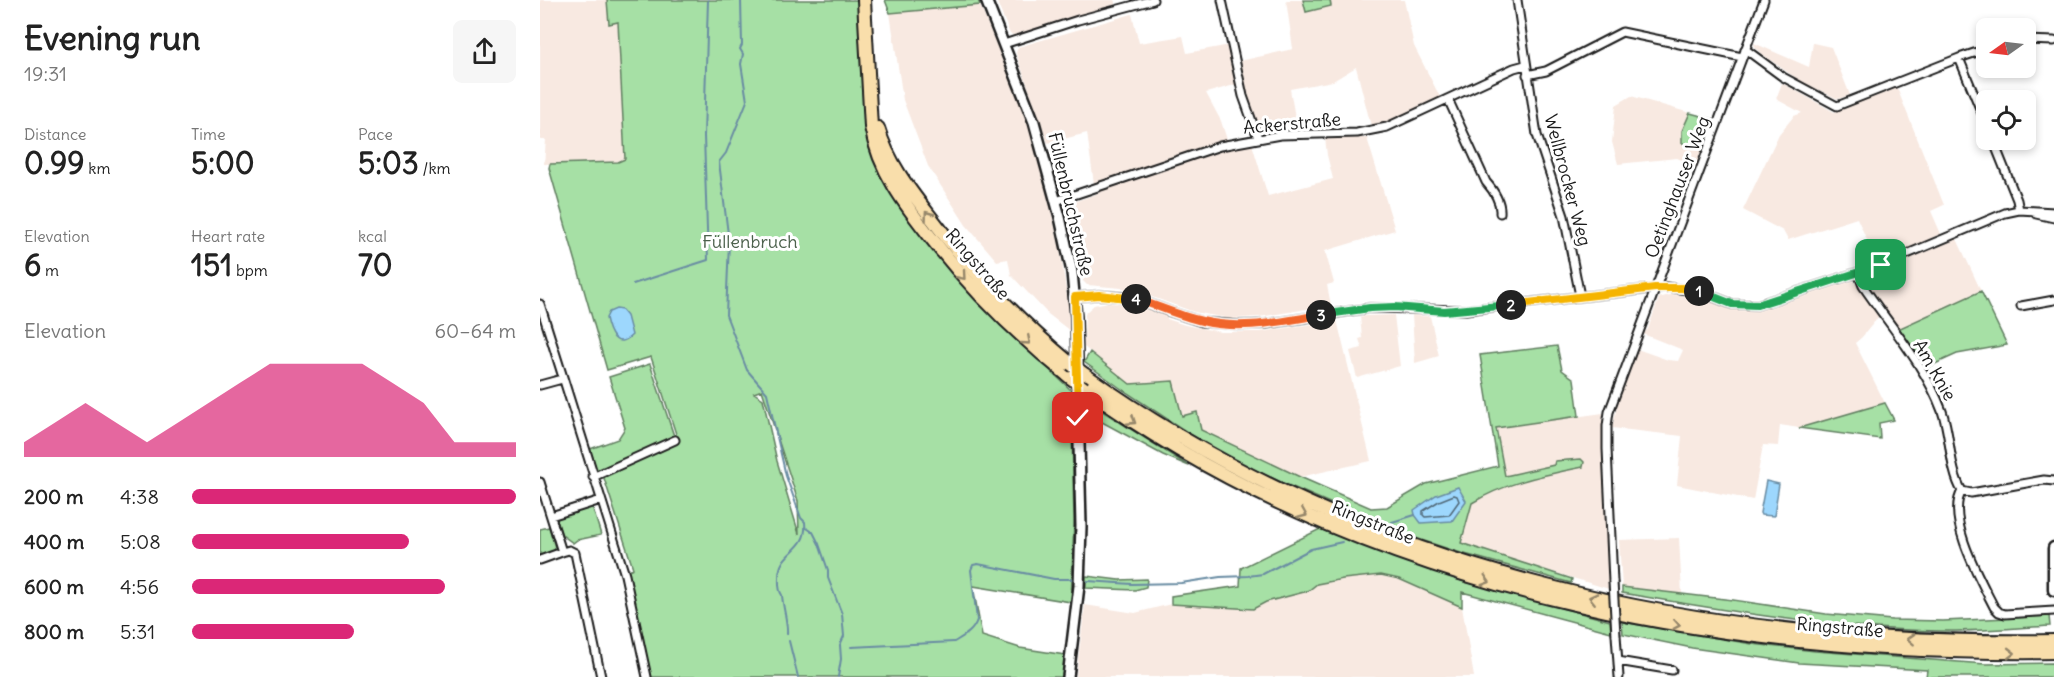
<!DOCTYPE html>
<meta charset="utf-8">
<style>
:root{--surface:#fff;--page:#f6f6f6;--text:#222;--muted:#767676;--accent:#db2777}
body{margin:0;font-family:Delius,sans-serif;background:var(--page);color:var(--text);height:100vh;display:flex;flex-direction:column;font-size:22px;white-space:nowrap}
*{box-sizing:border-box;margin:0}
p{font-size:20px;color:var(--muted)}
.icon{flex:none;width:33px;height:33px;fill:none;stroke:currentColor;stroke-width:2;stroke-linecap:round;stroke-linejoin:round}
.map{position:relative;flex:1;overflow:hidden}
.drawer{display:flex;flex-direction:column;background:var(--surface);width:540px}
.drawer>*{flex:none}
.needle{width:39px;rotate:256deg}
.controls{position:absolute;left:1436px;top:18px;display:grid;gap:12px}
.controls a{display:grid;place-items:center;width:60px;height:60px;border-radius:9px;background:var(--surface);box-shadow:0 3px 9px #0003;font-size:30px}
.pin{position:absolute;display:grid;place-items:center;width:51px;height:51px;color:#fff;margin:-26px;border-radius:12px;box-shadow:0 3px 9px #0006}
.km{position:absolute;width:30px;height:30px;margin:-15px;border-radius:50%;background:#222;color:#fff;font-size:16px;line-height:30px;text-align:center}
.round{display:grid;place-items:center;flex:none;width:63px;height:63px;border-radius:9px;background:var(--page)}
.head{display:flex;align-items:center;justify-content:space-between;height:102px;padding:0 24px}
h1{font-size:33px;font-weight:700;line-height:45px}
.stats{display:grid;grid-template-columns:repeat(3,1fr);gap:9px;height:102px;padding:6px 24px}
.stats div{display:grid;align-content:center}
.stats b{font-size:30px;font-weight:700}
.stats small{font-size:16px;font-weight:400}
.stats p{font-size:16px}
.chart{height:168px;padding:12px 24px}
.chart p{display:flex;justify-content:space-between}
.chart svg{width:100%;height:108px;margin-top:6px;fill:var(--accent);opacity:.7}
ul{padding:0 24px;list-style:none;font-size:20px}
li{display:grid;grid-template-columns:96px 72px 1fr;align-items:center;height:45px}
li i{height:15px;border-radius:8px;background:var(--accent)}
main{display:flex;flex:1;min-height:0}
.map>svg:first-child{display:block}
</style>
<main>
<section class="drawer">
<div class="head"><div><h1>Evening run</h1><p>19:31</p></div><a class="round"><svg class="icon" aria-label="share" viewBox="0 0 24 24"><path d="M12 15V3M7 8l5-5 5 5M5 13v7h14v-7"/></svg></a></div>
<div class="stats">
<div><p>Distance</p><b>0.99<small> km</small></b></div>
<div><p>Time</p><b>5:00</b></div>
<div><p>Pace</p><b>5:03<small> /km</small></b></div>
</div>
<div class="stats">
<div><p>Elevation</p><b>6<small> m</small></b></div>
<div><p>Heart rate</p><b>151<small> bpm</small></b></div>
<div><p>kcal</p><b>70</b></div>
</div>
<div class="chart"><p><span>Elevation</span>60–64 m</p>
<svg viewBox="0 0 160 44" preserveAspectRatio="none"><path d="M0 44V38L10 30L20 22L30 30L40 38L50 30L60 22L70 14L80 6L90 6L100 6L110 6L120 14L130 22L140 38L150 38L160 38V44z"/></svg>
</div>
<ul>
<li><b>200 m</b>4:38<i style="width:100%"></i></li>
<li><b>400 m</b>5:08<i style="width:67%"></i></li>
<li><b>600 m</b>4:56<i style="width:78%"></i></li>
<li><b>800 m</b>5:31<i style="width:50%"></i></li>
</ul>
</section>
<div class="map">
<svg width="1514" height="677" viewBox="0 0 1514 677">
<rect width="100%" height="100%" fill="#fff"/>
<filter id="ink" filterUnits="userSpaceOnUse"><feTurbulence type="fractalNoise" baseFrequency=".0167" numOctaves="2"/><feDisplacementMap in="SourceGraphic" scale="12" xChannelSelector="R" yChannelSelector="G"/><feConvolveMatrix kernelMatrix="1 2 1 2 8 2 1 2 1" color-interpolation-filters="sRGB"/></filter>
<g filter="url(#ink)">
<!-- built -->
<path fill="#f8e9e1" d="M0 0H67L69 23 78 22 85 159 78 162 4 164 6 140H0Z
M456 0H574L576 4 475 35 470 34Z
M746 0H864L874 46 900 97 847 122 831 126 816 67 793 81 750 89 757 129 724 131 718 126 710 105 700 61 753 49Z
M440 5 482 106 499 159 520 249 528 303 530 331 508 314 471 275 468 259 457 261 426 225 388 166 363 100 350 13Z
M592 14 599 43 643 36 647 53 690 45 698 84 666 93 681 121 690 149 712 144 728 196 793 179 787 155 785 138H827L855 230 785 251 794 283 787 285 791 305 719 317 691 319 654 312 618 299 582 288 547 285 543 281 526 213 527 208 531 203 559 193 554 184 547 133 508 143 476 53 478 47Z
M1214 43 1269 67 1273 43 1291 47 1310 95 1298 99 1260 81 1226 57 1215 48Z
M1242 83 1294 112 1357 88 1404 205 1391 211 1401 234 1337 262 1317 218 1248 240 1243 231 1203 210 1239 134 1254 116 1262 113 1236 99Z
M1091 96 1150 113 1142 131V143L1163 149 1156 166 1137 158 1078 164 1072 142 1076 105Z
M1417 239 1441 291 1358 329 1331 290 1328 282 1332 274Z
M1313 280 1340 315 1322 337 1315 343 1345 403 1259 428 1240 425 1238 446 1223 445 1213 500 1137 485 1142 436 1072 428 1082 385 1097 349 1128 360 1138 361 1143 350 1103 334 1108 329 1119 298 1133 294 1161 298 1186 307 1207 310 1220 309Z
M568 302 592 304 608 308 627 316V319L645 325 681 332H720L797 320 831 461 760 477 661 430 642 416 633 381 590 384 544 347 545 313 554 305Z
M854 315 860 366 817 378 810 351 822 348 819 339 822 338 820 316Z
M872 315 890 316 899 356 875 363Z
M1063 413 1062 427 1069 589 921 544 932 503 948 493 967 486 955 428Z
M1139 538 1142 594 1082 587 1079 540Z
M841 575 859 579 922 607 934 677H536L545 605 595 613 631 604 713 609 726 602 768 591 777 584 803 579Z"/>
<!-- green -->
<path fill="#a6e0a5" stroke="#617e60" stroke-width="1.5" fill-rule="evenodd" d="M67 0H319L326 110 374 226 409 270 437 302 531 390 534 520 531 602 433 586 442 636 480 648 525 655 522 677H109L86 571 93 568 63 475 57 472 50 449 78 439 85 428 69 377 110 364 134 436 136 434 111 357 67 370 9 168 10 164 78 162 85 159 78 22 69 24ZM222 390 258 501 259 534 237 461 223 399 214 393Z
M345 0H438L440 5 350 13Z
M763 0H790L791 6 766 12Z
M1150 113 1173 119 1163 149 1142 143V131Z
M1441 291 1467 345 1417 354 1386 368 1358 329Z
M1017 346 1022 370 1034 379 1039 416 956 428 965 476 1014 465 1015 461 1041 459 1044 462 1043 467C1005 475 966 482 932 503L921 543 1032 579 1031 583 921 553 857 532 741 482 702 464 650 434 583 390 544 362 550 352 590 384 633 381 642 416 657 412 661 430 760 477 831 508 847 507 886 484 958 466 940 355Z
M545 400 649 466 623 455 551 416 546 415Z
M1345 403 1354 420 1339 423 1340 439 1259 428Z
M52 506 61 535 37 540 33 543 22 535 16 518Z
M9 527 16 551 0 556V529Z
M780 529 854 557 922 581 1070 621 1071 632 922 592V607L859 579 841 575 803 579 777 584 768 591 726 602 713 609 631 604V596L700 586 701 568Z
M546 576 579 580 607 579 606 587 595 590 546 588Z
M1082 587 1193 600 1286 614 1352 620 1403 621 1509 616 1510 626C1473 628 1436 632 1400 631 1293 629 1187 611 1082 593Z
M1082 622 1212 644 1275 651 1445 664 1514 663V677H1386L1387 670 1259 663 1152 648 1083 634Z"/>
<!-- water -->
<path fill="#9dd7fd" stroke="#698ca3" stroke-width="1.5" d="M76 309 82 310 87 316 92 335C76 351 69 332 66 318L69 312Z
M1226 481 1239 484 1234 516 1221 515 1220 513Z
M918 487 926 501 912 521 881 523 875 515 874 510 896 495Z"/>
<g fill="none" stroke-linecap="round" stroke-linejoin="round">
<!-- shore -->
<path stroke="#506776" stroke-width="1.5" d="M914 495 917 496 919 501 909 515 885 517 883 515V511L899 501Z"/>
<!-- stream -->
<path stroke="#698ca3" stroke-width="2" d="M201 0 202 45 200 49 203 54 201 64 207 101 186 153 179 162 189 242 186 315 207 370 227 393 246 476 261 518 265 522C268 553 239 549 239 577 239 584 238 590 242 595 243 609 248 622 247 634
M93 284 168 260 164 136 168 0
M852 522 875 515
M265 527 273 532 279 544 288 570V578L302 614 304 636 300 645 301 659 298 677
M548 581 592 584 641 583 680 577 708 576 723 574 771 549 802 542
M249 641 258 677
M311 647 414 642C424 636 433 632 437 620L431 570 433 565 438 564 514 579H533"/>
<defs>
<path id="minor" d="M682 0 703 96 718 138
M977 0 997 135 1024 216 1040 296
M1485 40 1514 41
M464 44 538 20 613 0
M1205 49 1243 77 1297 106 1419 58 1446 49
M1419 58 1446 123
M987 75 1006 71 1082 32 1202 57
M908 99 946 182C954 191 961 201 960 213
M1453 140 1477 200 1479 210
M516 201 680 146 740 135 817 133 847 127 974 68 985 65
M1496 214 1514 218
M1318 273 1323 286C1350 326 1385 365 1402 411 1411 436 1409 469 1422 491L1431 493 1504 480 1514 481
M535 297 559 295 594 298 631 312 662 322 699 325 726 324 830 308 926 310 1126 287 1161 292 1192 304 1217 305 1341 265 1465 213 1479 210 1514 212
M0 304 85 575 107 677
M1481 306 1514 300
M0 385 22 379
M53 477 135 440
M0 482 22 552 29 550 35 553 61 677
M1422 491C1405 518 1441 581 1454 607L1459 612 1465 614 1514 611
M11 516 61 500
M0 560 22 552
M1073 582 1067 449V426L1069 412 1224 0
M1076 635 1079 677
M1078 661 1132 670"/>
<path id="tertiary" d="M446 0 494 122 520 217 532 272 536 317 541 526 539 586 528 677"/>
<path id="secondary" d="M1514 548V590"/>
<path id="trunk" d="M324 0 331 127C339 171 365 205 392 239 433 291 479 337 531 378
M338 128C348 162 368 188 389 215 430 270 478 320 531 364
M544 374C827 577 1171 647 1514 641
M544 388C824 590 1174 656 1514 652"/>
</defs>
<!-- minor casing -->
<use href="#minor" stroke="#1c1c1c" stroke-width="11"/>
<!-- tertiary casing -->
<use href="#tertiary" stroke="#1c1c1c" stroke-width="14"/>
<!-- secondary casing -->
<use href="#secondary" stroke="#1c1c1c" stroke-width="15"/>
<!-- trunk casing -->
<use href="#trunk" stroke="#1c1c1c" stroke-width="16"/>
<!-- minor -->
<use href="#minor" stroke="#fff" stroke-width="7"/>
<!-- tertiary -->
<use href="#tertiary" stroke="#fff" stroke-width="9"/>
<!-- secondary -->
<use href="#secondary" stroke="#fff" stroke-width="10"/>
<!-- trunk -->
<use href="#trunk" stroke="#f9deab" stroke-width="12"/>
<defs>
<path id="minor-bridge" d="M1073 582 1076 635"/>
<path id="trunk-bridge" d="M531 364 544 374
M531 378 544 388"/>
</defs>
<!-- minor-bridge casing -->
<use href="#minor-bridge" stroke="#1c1c1c" stroke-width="11" stroke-linecap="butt"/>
<!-- trunk-bridge casing -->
<use href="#trunk-bridge" stroke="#1c1c1c" stroke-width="16" stroke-linecap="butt"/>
<!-- minor-bridge -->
<use href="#minor-bridge" stroke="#fff" stroke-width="7"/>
<!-- trunk-bridge -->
<use href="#trunk-bridge" stroke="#f9deab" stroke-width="12"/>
</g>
<!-- one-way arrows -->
<defs><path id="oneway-chevron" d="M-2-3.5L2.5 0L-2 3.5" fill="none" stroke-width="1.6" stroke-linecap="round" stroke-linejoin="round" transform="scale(1.5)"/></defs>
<g stroke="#96876b">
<use href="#oneway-chevron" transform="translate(388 215) rotate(-127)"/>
<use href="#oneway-chevron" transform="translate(422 276) rotate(49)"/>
<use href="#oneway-chevron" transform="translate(487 341) rotate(41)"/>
<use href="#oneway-chevron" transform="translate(592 421) rotate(33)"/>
<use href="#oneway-chevron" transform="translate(763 514) rotate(23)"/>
<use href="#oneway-chevron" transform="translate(946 581) rotate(17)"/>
<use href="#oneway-chevron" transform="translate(1053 598) rotate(-167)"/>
<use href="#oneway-chevron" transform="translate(1136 625) rotate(10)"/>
<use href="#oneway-chevron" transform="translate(1371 639) rotate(-177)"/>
<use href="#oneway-chevron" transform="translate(1471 653)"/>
</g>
</g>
<g fill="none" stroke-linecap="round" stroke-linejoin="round" filter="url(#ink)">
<defs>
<path id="split-1" d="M1159 291 1192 304 1217 305 1341 265"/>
<path id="split-2" d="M971 305 1115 288H1142L1159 291"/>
<path id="split-3" d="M781 315 830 308 855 307 904 311 971 305"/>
<path id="split-4" d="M596 299C618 306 639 316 662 321 702 331 742 321 781 315"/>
<path id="split-5" d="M538 418 535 297 559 295 596 299"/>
</defs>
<!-- split-1 casing -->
<use href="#split-1" stroke="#fff" stroke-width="12"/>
<!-- split-2 casing -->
<use href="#split-2" stroke="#fff" stroke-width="12"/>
<!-- split-3 casing -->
<use href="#split-3" stroke="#fff" stroke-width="12"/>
<!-- split-4 casing -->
<use href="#split-4" stroke="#fff" stroke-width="12"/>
<!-- split-5 casing -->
<use href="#split-5" stroke="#fff" stroke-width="12"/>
<!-- split-1 -->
<use href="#split-1" stroke="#22a559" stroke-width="8"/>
<!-- split-2 -->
<use href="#split-2" stroke="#f5b400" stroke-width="8"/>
<!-- split-3 -->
<use href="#split-3" stroke="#22a559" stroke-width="8"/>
<!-- split-4 -->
<use href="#split-4" stroke="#f0652b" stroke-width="8"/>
<!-- split-5 -->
<use href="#split-5" stroke="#f5b400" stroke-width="8"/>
</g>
<g text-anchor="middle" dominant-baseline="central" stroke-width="6" stroke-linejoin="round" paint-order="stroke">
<!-- street labels -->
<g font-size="18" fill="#1c1c1c" stroke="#fff">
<text transform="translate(752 123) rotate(-5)">Ackerstraße</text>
<text transform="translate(1028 180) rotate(75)">Wellbrocker Weg</text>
<text transform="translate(1137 187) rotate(-69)">Oetinghauser Weg</text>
<text transform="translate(531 204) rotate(77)">Füllenbruchstraße</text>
<text transform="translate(438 264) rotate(49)">Ringstraße</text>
<text transform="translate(1395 370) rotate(60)">Am Knie</text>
<text transform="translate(833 522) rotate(22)">Ringstraße</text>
<text transform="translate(1300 627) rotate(5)">Ringstraße</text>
</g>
<!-- park labels -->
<g font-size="18" fill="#4c614c" stroke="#fff">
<text x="210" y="241">Füllenbruch</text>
</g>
</g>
</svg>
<div class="controls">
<a><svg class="needle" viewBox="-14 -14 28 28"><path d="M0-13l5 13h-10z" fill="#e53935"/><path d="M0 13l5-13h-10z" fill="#767676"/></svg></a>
<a><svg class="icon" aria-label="locate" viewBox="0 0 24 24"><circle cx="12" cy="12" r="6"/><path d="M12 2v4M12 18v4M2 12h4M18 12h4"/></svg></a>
</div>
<div class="pin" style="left:1341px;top:265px;background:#1e9e55"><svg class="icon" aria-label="arrive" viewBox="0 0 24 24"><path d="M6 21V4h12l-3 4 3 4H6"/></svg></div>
<div class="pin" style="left:538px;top:418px;background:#d93025"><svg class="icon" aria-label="check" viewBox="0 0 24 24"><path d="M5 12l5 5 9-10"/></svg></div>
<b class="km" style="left:1159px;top:291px">1</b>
<b class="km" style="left:971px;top:305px">2</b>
<b class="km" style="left:781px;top:315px">3</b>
<b class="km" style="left:596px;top:299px">4</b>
</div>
</main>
